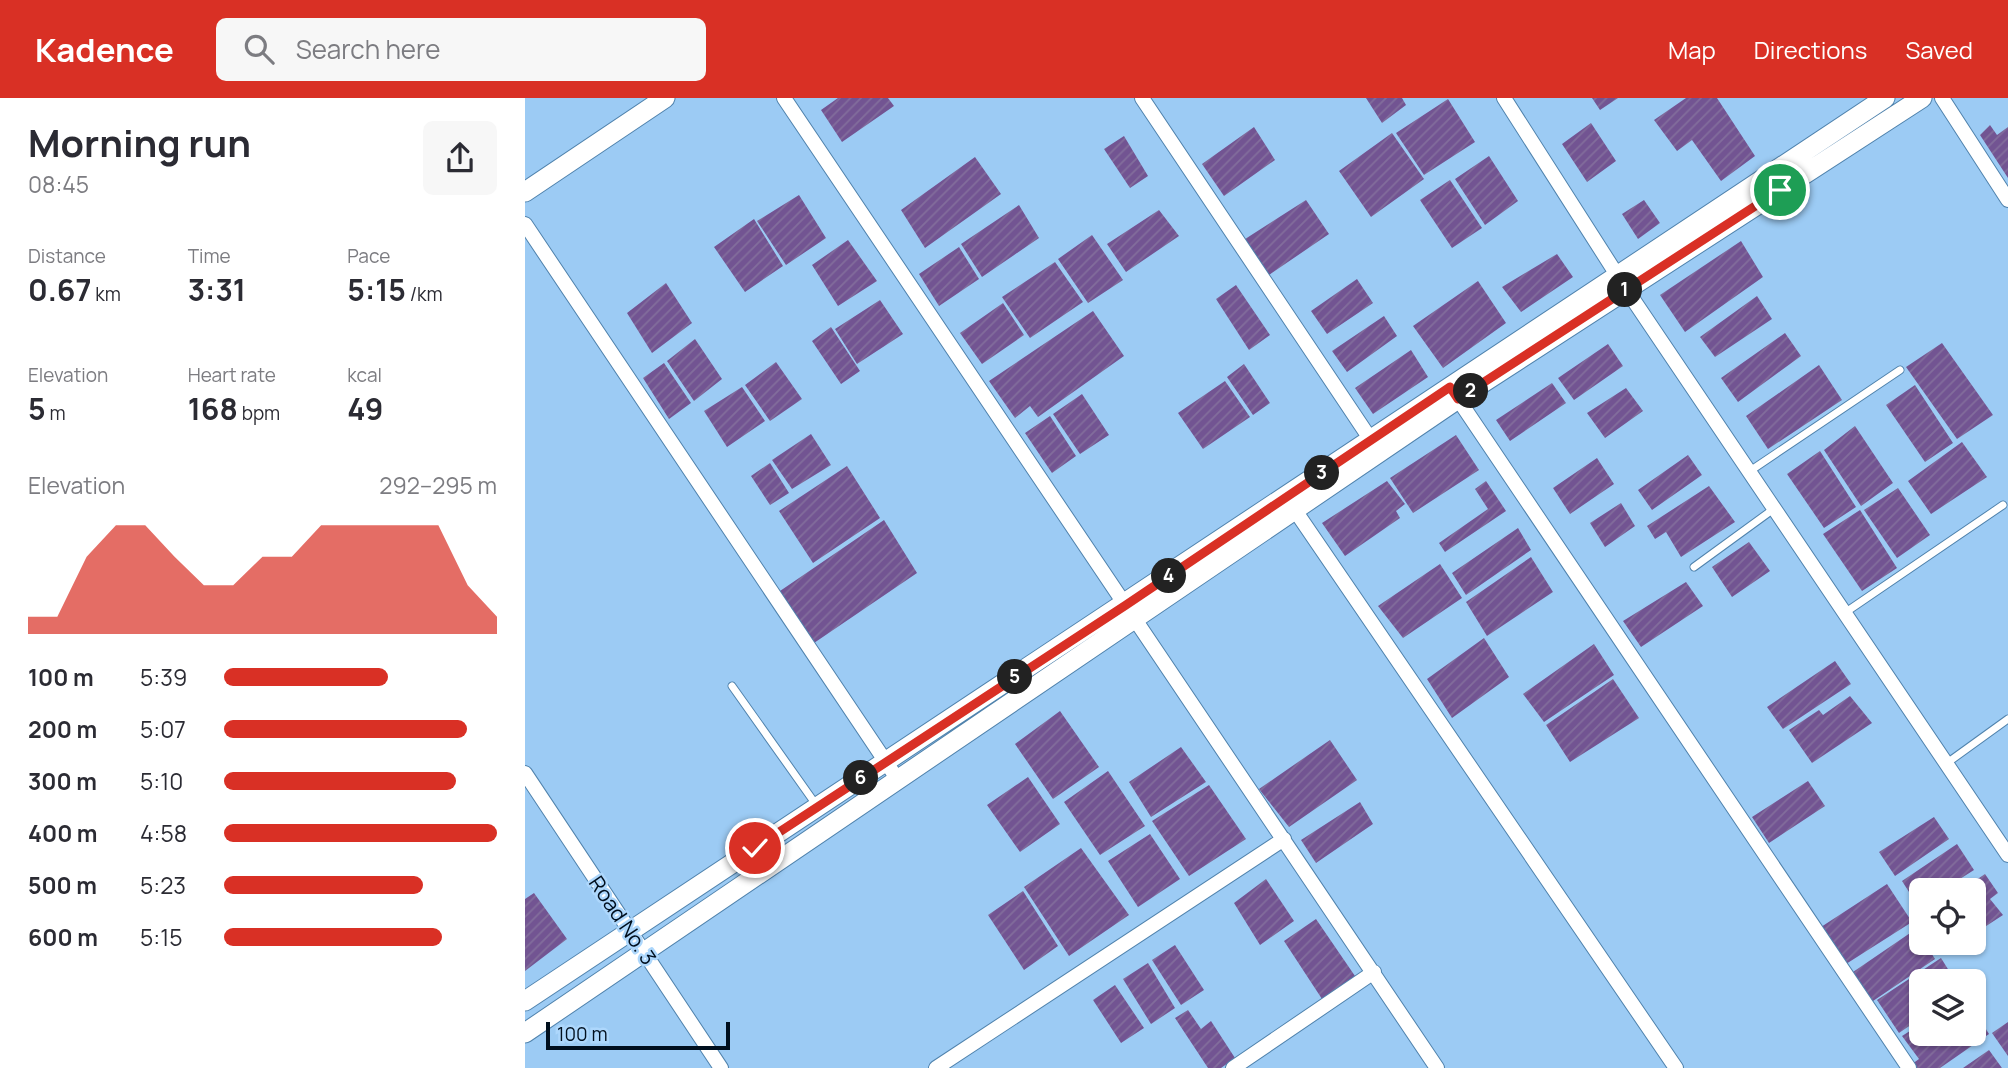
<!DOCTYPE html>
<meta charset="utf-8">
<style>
:root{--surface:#fff;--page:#f7f7f7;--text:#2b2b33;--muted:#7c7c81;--accent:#d93025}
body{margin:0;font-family:Manrope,sans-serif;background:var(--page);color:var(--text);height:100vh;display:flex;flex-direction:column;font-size:26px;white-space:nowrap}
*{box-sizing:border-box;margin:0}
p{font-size:23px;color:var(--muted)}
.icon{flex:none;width:38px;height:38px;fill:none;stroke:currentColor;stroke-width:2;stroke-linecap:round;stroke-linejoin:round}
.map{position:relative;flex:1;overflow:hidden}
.details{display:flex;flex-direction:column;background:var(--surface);width:525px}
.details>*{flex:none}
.tools{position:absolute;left:1384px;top:780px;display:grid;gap:14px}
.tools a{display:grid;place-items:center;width:77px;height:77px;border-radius:10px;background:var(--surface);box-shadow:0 2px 5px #0004;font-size:35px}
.scale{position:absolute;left:21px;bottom:18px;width:184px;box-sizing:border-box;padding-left:7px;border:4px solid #000f1e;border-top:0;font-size:19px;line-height:24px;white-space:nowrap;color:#000f1e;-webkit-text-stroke:5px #add7fc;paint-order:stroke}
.pin{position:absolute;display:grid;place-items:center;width:60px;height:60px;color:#fff;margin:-30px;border:4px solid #fff;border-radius:50%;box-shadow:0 2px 7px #0007}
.km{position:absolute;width:35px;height:35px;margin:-18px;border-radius:50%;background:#222;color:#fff;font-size:19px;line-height:35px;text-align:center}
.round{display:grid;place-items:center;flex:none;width:74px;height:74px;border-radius:10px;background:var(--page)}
.overview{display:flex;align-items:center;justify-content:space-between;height:119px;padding:0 28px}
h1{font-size:38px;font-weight:700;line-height:52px}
.stats{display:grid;grid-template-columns:repeat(3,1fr);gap:10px;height:119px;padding:7px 28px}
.stats div{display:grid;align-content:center}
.stats b{font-size:30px;font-weight:700}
.stats small{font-size:19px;font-weight:400}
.stats p{font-size:19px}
.chart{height:196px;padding:14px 28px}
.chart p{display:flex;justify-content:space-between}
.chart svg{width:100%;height:126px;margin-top:7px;fill:var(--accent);opacity:.7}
ul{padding:0 28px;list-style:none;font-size:23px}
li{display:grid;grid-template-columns:112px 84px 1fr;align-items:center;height:52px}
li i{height:18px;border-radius:9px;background:var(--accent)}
header{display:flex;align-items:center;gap:42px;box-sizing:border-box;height:98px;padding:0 35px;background:var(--accent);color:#fff}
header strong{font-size:33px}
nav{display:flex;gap:38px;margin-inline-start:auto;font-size:24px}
.search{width:490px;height:63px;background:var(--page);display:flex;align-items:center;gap:18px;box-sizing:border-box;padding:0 24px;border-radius:10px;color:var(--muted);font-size:26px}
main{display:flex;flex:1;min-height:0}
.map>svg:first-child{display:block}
</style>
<header>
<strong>Kadence</strong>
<div class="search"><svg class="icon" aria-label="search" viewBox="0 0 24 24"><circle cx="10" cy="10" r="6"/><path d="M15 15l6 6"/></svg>Search here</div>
<nav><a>Map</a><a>Directions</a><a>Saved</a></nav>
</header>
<main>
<section class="details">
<div class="overview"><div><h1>Morning run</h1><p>08:45</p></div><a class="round"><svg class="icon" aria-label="share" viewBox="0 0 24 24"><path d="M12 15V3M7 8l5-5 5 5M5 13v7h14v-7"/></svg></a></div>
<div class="stats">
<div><p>Distance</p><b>0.67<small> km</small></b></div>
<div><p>Time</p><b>3:31</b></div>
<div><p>Pace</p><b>5:15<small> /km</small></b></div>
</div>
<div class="stats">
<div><p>Elevation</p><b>5<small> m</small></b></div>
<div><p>Heart rate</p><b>168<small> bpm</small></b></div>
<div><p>kcal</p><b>49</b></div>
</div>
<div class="chart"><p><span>Elevation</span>292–295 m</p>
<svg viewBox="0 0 160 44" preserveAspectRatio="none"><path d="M0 44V38L10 38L20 17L30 6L40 6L50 17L60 27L70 27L80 17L90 17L100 6L110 6L120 6L130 6L140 6L150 27L160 38V44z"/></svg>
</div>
<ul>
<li><b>100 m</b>5:39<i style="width:60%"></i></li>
<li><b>200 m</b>5:07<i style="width:89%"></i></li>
<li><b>300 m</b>5:10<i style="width:85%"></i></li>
<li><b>400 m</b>4:58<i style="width:100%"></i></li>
<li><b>500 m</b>5:23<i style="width:73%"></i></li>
<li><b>600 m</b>5:15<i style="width:80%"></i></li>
</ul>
</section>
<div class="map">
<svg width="1483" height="970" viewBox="0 0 1483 970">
<defs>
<pattern id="building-hatch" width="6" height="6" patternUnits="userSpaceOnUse" patternTransform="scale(1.75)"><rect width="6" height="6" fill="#725492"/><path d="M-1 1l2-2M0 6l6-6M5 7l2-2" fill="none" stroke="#826d9c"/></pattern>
</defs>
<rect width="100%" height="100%" fill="#add7fc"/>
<!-- built -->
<path fill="#9ccbf4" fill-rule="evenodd" d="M0 0H1483V970H0ZM1396 793H1449V845H1396ZM1396 884H1449V936H1396Z"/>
<!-- building -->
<path fill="url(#building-hatch)" d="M313 0H363L369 8 317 44 296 12Z
M841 0H877L881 7 857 25Z
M1067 0H1093L1075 12Z
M1161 0H1192L1230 58 1196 83 1167 42 1152 53 1129 22Z
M923 1 950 44 899 77 871 35Z
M1066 25 1091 63 1062 84 1037 46Z
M1465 27 1472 37 1483 29V80L1455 37Z
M729 29 750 62 699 98 677 66Z
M867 35 899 81 846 119 814 73Z
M599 38 623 78 605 90 579 51Z
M964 58 993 103 960 127 930 81Z
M450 59 476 96 400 150 376 112Z
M925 82 957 130 927 150 895 102Z
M274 97 301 140 261 167 232 123Z
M781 102 804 136 741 179 717 143Z
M1119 102 1135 125 1113 141 1097 116Z
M494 107 514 140 457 179 436 146Z
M634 112 654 138 601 174 582 146Z
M229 121 258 168 220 194 189 149Z
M567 137 598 182 563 205 533 161Z
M323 142 352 183 313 208 287 167Z
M1216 143 1238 179 1160 234 1135 197Z
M434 149 454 181 414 208 394 176Z
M1032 156 1048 179 996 214 977 189Z
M530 164 558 204 505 240 477 199Z
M832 181 848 205 802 236 786 213Z
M953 183 981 225 918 270 888 228Z
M141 185 167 225 127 255 102 215Z
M711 187 745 237 724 252 691 201Z
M1232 198 1247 221 1190 259 1175 239Z
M355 202 378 236 332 266 310 231Z
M478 205 499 237 457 266 435 235Z
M568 213 599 258 513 319 505 308 490 320 464 283Z
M859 218 872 238 822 274 807 253Z
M306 229 335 273 316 286 287 243Z
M1260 235 1276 258 1213 304 1196 280Z
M170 241 197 281 169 303 142 263Z
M1417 245 1468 317 1432 341 1381 269Z
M1083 246 1098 268 1049 302 1033 280Z
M886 252 903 279 848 316 830 290Z
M251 264 277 301 245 323 220 287Z
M139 265 166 305 144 321 118 280Z
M719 266 745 305 728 317 702 279Z
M1294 267 1317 302 1243 351 1221 318Z
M700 283 725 319 678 351 653 315Z
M1027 285 1041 305 985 343 971 322Z
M1390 287 1428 345 1400 364 1361 307Z
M217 289 240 323 202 349 179 313Z
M1101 290 1118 313 1080 340 1062 315Z
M557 296 584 337 555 356 528 316Z
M525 318 551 358 527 375 500 335Z
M1330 328 1368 385 1336 408 1299 352Z
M286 336 306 367 267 391 247 362Z
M931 337 954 372 888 415 865 380Z
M1437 344 1462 379 1406 416 1383 383Z
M1295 353 1331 409 1299 430 1262 376Z
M1163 357 1177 377 1127 412 1113 392Z
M1072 360 1089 386 1045 416 1028 390Z
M245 365 264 395 245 407 226 378Z
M322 368 355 420 288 465 254 413Z
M862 383 880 406 871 413 875 420 820 458 797 425Z
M961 383 981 413 920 454 914 445 963 411 950 391Z
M1184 388 1210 424 1156 459 1141 434 1130 441 1122 428Z
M1373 390 1405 437 1372 460 1339 412Z
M1096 405 1110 428 1080 449 1065 425Z
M1335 412 1372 470 1337 493 1298 436Z
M359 422 392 475 289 545 255 493Z
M993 430 1006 452 941 497 927 475Z
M1224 444 1245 473 1207 499 1187 469Z
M1006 459 1028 494 962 538 941 504Z
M915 466 937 500 878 540 853 508Z
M1161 484 1178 508 1116 549 1098 523Z
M959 540 984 579 927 620 902 581Z
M1069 546 1089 577 1019 624 998 596Z
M1310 563 1326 586 1258 631 1242 609Z
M1088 581 1114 620 1045 664 1021 627Z
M1325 598 1347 625 1287 665 1264 632 1294 612 1298 617Z
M535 613 574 669 528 701 490 646Z
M805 642 832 682 764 729 734 691Z
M656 649 681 684 626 719 604 684Z
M583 673 620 728 575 757 539 704Z
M503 679 535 726 495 754 462 707Z
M1283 683 1300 708 1244 745 1227 719Z
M684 687 721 741 664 778 627 723Z
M835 704 848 726 791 765 776 742Z
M1409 719 1424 741 1370 778 1354 754Z
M625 736 655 781 613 809 583 763Z
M1432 746 1449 772 1416 793H1396V805L1393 808 1377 783Z
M556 750 604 817 544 858 499 789Z
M1460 776 1473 795 1465 801 1478 817 1449 836V793H1435Z
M741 781 769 823 735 847 709 805Z
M1362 786 1387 824 1321 866 1296 829Z
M498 793 533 848 499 872 463 817Z
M9 795 42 841 0 873V801Z
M791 821 830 878 797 901 759 843Z
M1391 831 1396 845H1400L1410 861 1348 903 1328 874Z
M1408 845H1434L1416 857Z
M650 847 679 892 656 907 627 862Z
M1416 860 1431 884H1396V920L1374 935 1352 902Z
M623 865 650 910 626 926 598 881Z
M590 887 619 930 596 945 568 902Z
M663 912 676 931 686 923 710 960 696 970H683L650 920Z
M1449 912 1464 936 1415 970H1390L1387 966 1394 961 1377 938 1396 926V936H1449Z
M1483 924V958L1467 935Z
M1464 952 1477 970H1438Z"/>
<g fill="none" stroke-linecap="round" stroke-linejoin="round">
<defs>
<path id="lane" d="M1225 373 1375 272
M1169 469 1250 410
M1321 514 1478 407
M207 588 292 708
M1422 665 1483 621"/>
<path id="street" d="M259 0 912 970
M617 0 850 348
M979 0 1101 191 1483 757
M1417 0 1483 102
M0 126 373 682
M929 295 1384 970
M765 405 1151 970
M0 675 196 970
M411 970 759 741
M708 970 849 874"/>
<path id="secondary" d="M0 94 140 0
M0 903 1360 0
M0 935 933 301 1397 0"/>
</defs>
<!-- lane casing -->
<use href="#lane" stroke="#5083ad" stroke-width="9"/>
<!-- street casing -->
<use href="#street" stroke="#5083ad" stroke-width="16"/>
<!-- secondary casing -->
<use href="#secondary" stroke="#5083ad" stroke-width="21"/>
<!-- lane -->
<use href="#lane" stroke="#fff" stroke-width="7"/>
<!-- street -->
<use href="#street" stroke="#fff" stroke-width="14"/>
<!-- secondary -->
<use href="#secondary" stroke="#fff" stroke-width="19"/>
</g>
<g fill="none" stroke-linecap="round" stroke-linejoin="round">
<defs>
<path id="route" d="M230 750 601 507 925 289 933 301 1255 92"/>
</defs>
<!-- route casing -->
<use href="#route" stroke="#fff" stroke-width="14"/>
<!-- route -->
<use href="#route" stroke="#d93025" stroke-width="9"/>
</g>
<g text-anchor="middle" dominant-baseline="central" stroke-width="5" stroke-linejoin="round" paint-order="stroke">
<!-- street labels -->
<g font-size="21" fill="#000f1e" stroke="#add7fc">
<text transform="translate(98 822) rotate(56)">Road No. 3</text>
</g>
</g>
</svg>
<div class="tools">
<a><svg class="icon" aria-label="locate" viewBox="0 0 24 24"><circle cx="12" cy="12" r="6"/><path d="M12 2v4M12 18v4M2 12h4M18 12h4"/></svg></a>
<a><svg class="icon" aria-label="layers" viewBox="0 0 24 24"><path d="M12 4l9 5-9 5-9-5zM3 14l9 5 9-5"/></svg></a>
</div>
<div class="scale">100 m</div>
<div class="pin" style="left:1255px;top:92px;background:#1e9e55"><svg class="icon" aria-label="arrive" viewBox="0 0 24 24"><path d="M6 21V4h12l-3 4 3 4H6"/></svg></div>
<div class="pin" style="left:230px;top:750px;background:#d93025"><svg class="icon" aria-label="check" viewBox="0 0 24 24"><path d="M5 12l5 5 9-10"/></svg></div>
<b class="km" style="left:1100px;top:192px">1</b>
<b class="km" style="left:946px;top:293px">2</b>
<b class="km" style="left:797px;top:375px">3</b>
<b class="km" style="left:644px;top:478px">4</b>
<b class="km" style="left:490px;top:579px">5</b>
<b class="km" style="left:336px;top:680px">6</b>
</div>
</main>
